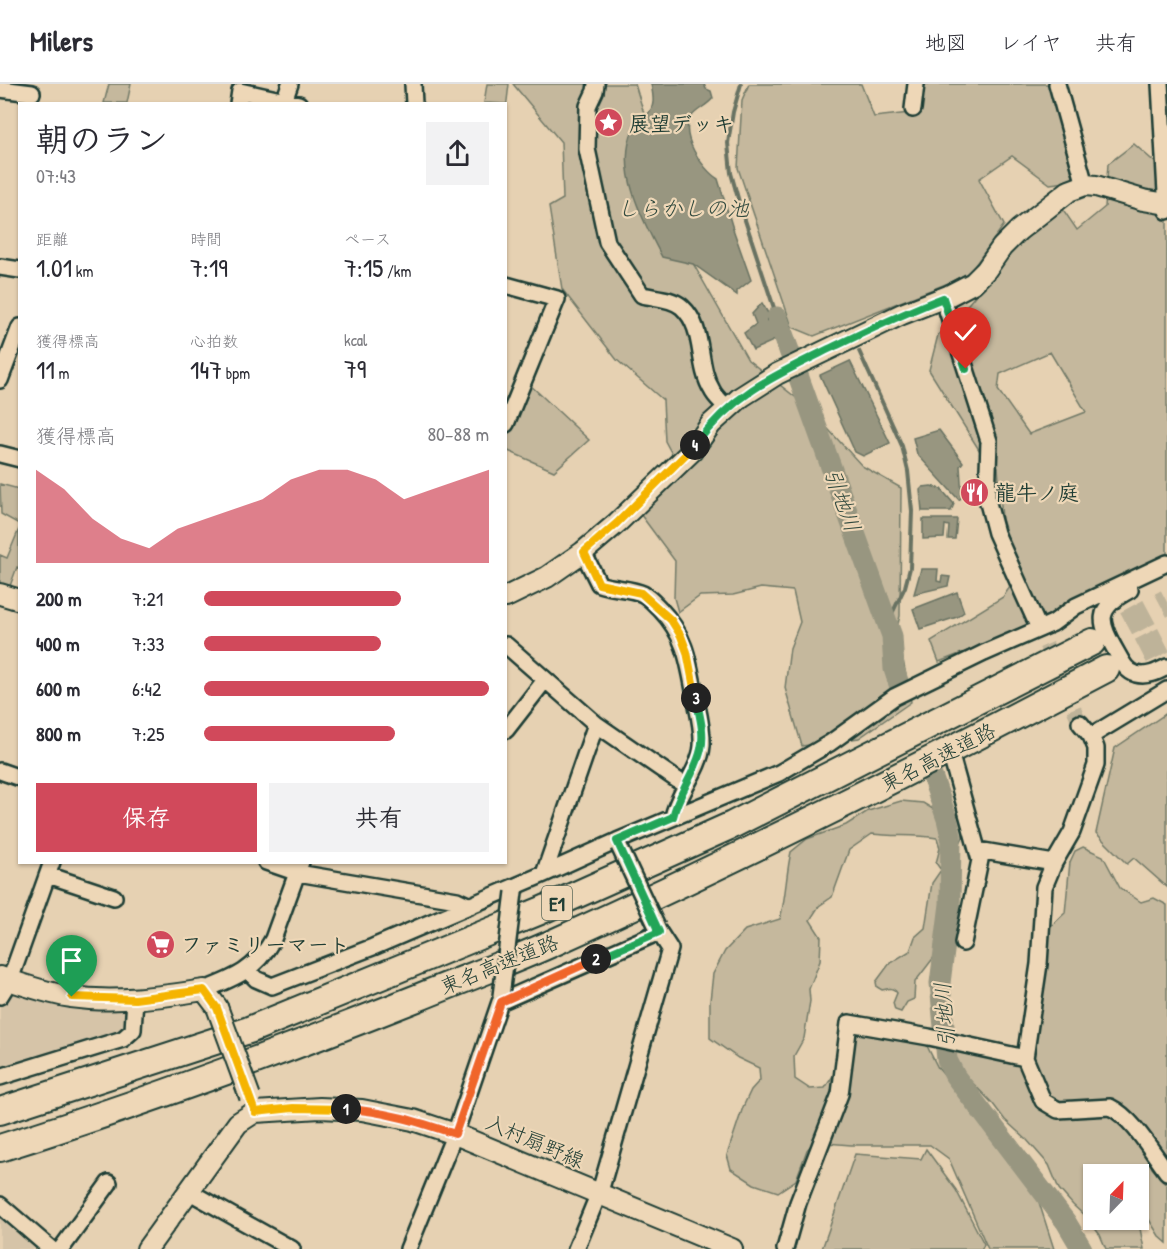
<!DOCTYPE html>
<html lang="ja">
<meta charset="utf-8">
<style>
:root{--surface:#fff;--page:#f2f2f3;--text:#2b2b33;--muted:#7c7c81;--line:#e1e1e2;--accent:#d1495b}
body{margin:0;font-family:"Patrick Hand","Klee One",sans-serif;background:var(--page);color:var(--text);height:100vh;display:flex;flex-direction:column;font-size:22px;white-space:nowrap}
*{box-sizing:border-box;margin:0}
p{font-size:20px;color:var(--muted)}
.icon{flex:none;width:33px;height:33px;fill:none;stroke:currentColor;stroke-width:2;stroke-linecap:round;stroke-linejoin:round}
.map{position:relative;flex:1;overflow:hidden}
.side{position:absolute;left:18px;top:18px;width:489px;height:762px;display:flex;flex-direction:column;background:var(--surface);border-radius:0px;box-shadow:0 2px 4px #0004}
.side>*{flex:none}
.needle{width:39px;rotate:23deg}
.buttons{position:absolute;left:1083px;top:1080px;display:grid;gap:12px}
.buttons a{display:grid;place-items:center;width:66px;height:66px;border-radius:0px;background:var(--surface);box-shadow:0 2px 4px #0004;font-size:30px}
.pin{position:absolute;display:grid;place-items:center;width:51px;height:51px;color:#fff;margin:-62px -26px;border-radius:50% 50% 50% 0;rotate:-45deg;box-shadow:0 0 6px #0007}
.pin .icon{rotate:45deg}
.km{position:absolute;width:30px;height:30px;margin:-15px;border-radius:50%;background:#222;color:#fff;font-size:16px;line-height:30px;text-align:center}
.round{display:grid;place-items:center;flex:none;width:63px;height:63px;border-radius:0px;background:var(--page)}
.headline{display:flex;align-items:center;justify-content:space-between;height:102px;padding:0 18px}
h1{font-size:33px;font-weight:600;line-height:45px}
.metrics{display:grid;grid-template-columns:repeat(3,1fr);gap:9px;height:102px;padding:6px 18px}
.metrics div{display:grid;align-content:center}
.metrics b{font-size:26px;font-weight:600}
.metrics small{font-size:16px;font-weight:400}
.metrics p{font-size:16px}
.chart{height:168px;padding:12px 18px}
.chart p{display:flex;justify-content:space-between}
.chart svg{width:100%;height:108px;margin-top:6px;fill:var(--accent);opacity:.7}
.cta{display:flex;gap:12px;margin-top:auto;padding:12px 18px}
.cta a{flex:1;height:69px;border-radius:0px;background:var(--accent);color:#fff;font-size:24px;font-weight:600;line-height:69px;text-align:center}
.cta a+a{background:var(--page);color:var(--text)}
ul{padding:0 18px;list-style:none;font-size:20px}
li{display:grid;grid-template-columns:96px 72px 1fr;align-items:center;height:45px}
li i{height:15px;border-radius:8px;background:var(--accent)}
header{display:flex;align-items:center;gap:36px;box-sizing:border-box;height:84px;padding:0 30px;background:var(--surface);border-bottom:2px solid var(--line)}
header strong{font-size:28px}
nav{display:flex;gap:33px;margin-inline-start:auto;font-size:21px}
.map>svg:first-child{display:block}
</style>
<header>
<strong>Milers</strong>
<nav><a>地図</a><a>レイヤ</a><a>共有</a></nav>
</header>
<div class="map">
<svg width="1167" height="1165" viewBox="0 0 1167 1165">
<rect width="100%" height="100%" fill="#e6d1b2"/>
<filter id="ink" filterUnits="userSpaceOnUse"><feTurbulence type="fractalNoise" baseFrequency=".0167" numOctaves="2"/><feDisplacementMap in="SourceGraphic" scale="12" xChannelSelector="R" yChannelSelector="G"/><feConvolveMatrix kernelMatrix="1 2 1 2 8 2 1 2 1" color-interpolation-filters="sRGB"/></filter>
<g filter="url(#ink)">
<!-- built -->
<path fill="#d6c4a8" d="M7 906 51 921 126 925V943L114 950 0 986V917Z
M0 1129 42 1165H0Z"/>
<!-- green -->
<path fill="#c5b89d" stroke="#727a68" stroke-width="1.5" fill-rule="evenodd" d="M109 0H131L127 19H104Z
M487 0H509L506 25V20L484 19Z
M513 0H635L686 167 748 276 808 323 862 382 901 404 900 532 897 544 911 618 859 654 802 662 785 604 790 564 800 538 793 507 761 504 733 511 700 512 678 528 674 514 675 477 638 427 681 387 665 357 663 316 617 276 562 205 549 123 563 115 561 58Z
M749 0H861L874 33 919 28 920 0H1049L1074 97 1050 100 1012 72 979 95 1004 141 970 188 951 198 814 252 792 243 738 84 742 16Z
M1134 60 1158 81 1167 82V472L1008 551 939 578 931 557 1003 513 1019 490 1002 435 998 383 981 369 929 286 938 251 969 219 1010 170 1013 159 1060 121 1077 146 1105 123 1108 80ZM1050 268 1086 328 1029 350 998 306 1000 290Z
M528 299 589 356 554 387 506 366V353Z
M0 400 19 405V440L1 430Z
M19 445V484L17 483 10 502 19 506 0 505V471L7 474Z
M1167 629V803L1134 774 1127 780 1096 749 1115 664Z
M901 717 923 719 936 727 951 726 963 736V753L948 785 946 820 940 835 941 864 915 898 914 915 907 918 901 928 895 926 893 919 897 909C893 903 889 904 882 906L877 903 876 898 890 879 910 867 915 853 925 844 932 799 941 786 936 779 940 764 937 754C914 750 894 753 872 750L849 766 832 813 819 822 810 836 821 853 820 877 809 905 810 917 804 954 794 972 795 995 810 1005 825 1004 848 969 852 952 862 946 925 958 938 984 1008 1068 1037 1112 1054 1165H988L949 1075 930 1061H851L814 1058 807 1066 796 1096 778 1108 754 1100 731 1085 727 1071 743 1023 751 1006 760 996 759 984 738 974 710 954V917L713 890 725 867 745 846 780 835C786 813 786 790 791 768L807 755 846 741 868 727Z
M1083 763 1103 772 1120 804 1141 818 1154 814 1167 821V1071L1156 1062 1146 1066 1152 1084 1167 1101V1159L1159 1152 1139 1119 1138 1090H1094V1136H1136L1139 1139 1144 1165H1106L1100 1151 1087 1134 1073 1121 1059 1105 1049 1081 1027 1056 1005 1036 993 1020 960 986 953 975 951 964 1016 980 1023 985 1048 845 1065 829 1070 778 1075 767Z
M926 1065 956 1106 984 1160 982 1165H822L855 1070 921 1075Z"/>
<!-- water -->
<path fill="#989680" stroke="#687262" stroke-width="1.5" d="M651 0H704L706 5 711 7 713 14C707 22 697 25 691 33 679 51 702 85 718 95L733 145 751 196 737 207V211L693 180 662 173C643 137 614 84 634 44 637 38 642 36 647 31 656 22 653 11 651 0Z
M762 219 782 253 753 266 744 249 756 240 752 230Z
M850 277 890 359 863 372 855 368 820 291Z
M939 346 963 378 960 382 962 413 959 416 917 370 913 354Z
M931 402 941 405 954 420 951 427H922L920 406 923 403Z
M923 435H957L955 455H948L949 442 945 441 944 454 923 455Z
M921 485H938L937 497 941 498 942 492 950 493 948 502 914 510Z
M957 508 964 528 957 533 920 545 913 525Z"/>
<g fill="none" stroke-linecap="round" stroke-linejoin="round">
<!-- stream -->
<path stroke="#687262" stroke-width="4" d="M741 0 733 28 728 59 731 89 739 118 777 233 768 236
M859 267 902 362 908 387 912 427 910 484 905 503 887 540"/>
<!-- river -->
<path stroke="#989680" stroke-width="21" d="M777 233 892 552 894 585 899 600
M932 692 947 735 951 752 950 820 940 899 947 976 955 992 1066 1138 1082 1165"/>
<!-- street-tunnel -->
<path stroke="#beb399" stroke-width="15" stroke-dasharray="15 8" stroke-linecap="butt" d="M1037 540 1080 639"/>
<!-- highway-tunnel -->
<path stroke="#beb399" stroke-width="26" stroke-dasharray="26 13" stroke-linecap="butt" d="M1092 558 1167 518
M1106 585 1167 554"/>
<defs>
<path id="street" d="M413 0 414 20
M596 0 595 7 588 22 587 65 607 158 642 211C654 214 672 214 682 223 706 245 696 280 712 306 715 313 722 318 727 324
M1057 0 1085 101
M1160 0 1167 127
M0 5 32 9
M284 17 290 0
M238 20 240 7 299 20
M913 25 916 0
M0 183 20 186
M506 201 557 215 506 340
M943 214 989 357 987 415 996 449 1037 540
M0 296 20 243
M0 370 20 375
M583 468 599 500C612 505 631 504 643 510 650 514 655 520 660 525 687 553 689 581 696 617 699 631 703 647 702 662 700 685 678 709 673 733
M1130 506C1094 525 1099 538 1117 569 1122 578 1126 587 1136 590 1147 593 1157 588 1167 583
M506 561 596 640 686 702
M1080 639 1091 652 1096 664V681L1072 748 1054 779 1044 803 1039 880 1025 974 1043 1017 1058 1026 1110 1023C1133 1034 1152 1068 1167 1088
M506 646 545 596
M1091 652 1167 606
M953 679 980 776 963 859
M0 687 20 694
M978 766 1054 779
M266 778 298 789 457 816 470 822
M544 790 596 640
M48 791 114 813
M248 887 256 895 272 902 373 863 544 790 617 757 779 689 830 659 894 613 984 569 1053 539 1076 522 1167 479
M204 906C235 894 256 886 273 855L301 778
M0 912 10 896 52 778
M0 993 123 955 133 946 135 915
M188 1107 292 1165
M0 1121 51 1165
M61 1165 109 1099
M408 1165 457 1044 500 918 659 848 670 865 601 1104 576 1165
M785 1165 798 1119 840 1010 849 939 929 953 1025 974"/>
<path id="secondary" d="M0 510 20 516
M506 513 547 493 583 468 617 439 692 367 711 340 741 313 777 290 902 230 948 212 973 199 986 186 1002 163 1019 146 1069 107 1085 101 1096 102 1143 116 1167 120
M0 893C23 901 47 909 71 913 115 919 160 913 204 906L217 923
M147 1165 238 1039 255 1028 320 1024 362 1026 413 1036 455 1050 732 1165"/>
<path id="highway" d="M0 1027 249 946 540 827 732 741 1092 558
M0 1064C141 1020 279 969 417 914 463 895 511 878 557 857 743 773 925 680 1106 585"/>
</defs>
<!-- street casing -->
<use href="#street" stroke="#1f3d34" stroke-width="20"/>
<!-- secondary casing -->
<use href="#secondary" stroke="#1f3d34" stroke-width="24"/>
<!-- highway casing -->
<use href="#highway" stroke="#1f3d34" stroke-width="30"/>
<!-- street -->
<use href="#street" stroke="#eed7b7" stroke-width="15"/>
<!-- secondary -->
<use href="#secondary" stroke="#eed7b7" stroke-width="20"/>
<!-- highway -->
<use href="#highway" stroke="#eed7b7" stroke-width="26"/>
<defs>
<path id="street-bridge" d="M619 762 657 843
M501 912 514 808"/>
<path id="secondary-bridge" d="M217 923 250 1013"/>
</defs>
<!-- street-bridge casing -->
<use href="#street-bridge" stroke="#1f3d34" stroke-width="20" stroke-linecap="butt"/>
<!-- secondary-bridge casing -->
<use href="#secondary-bridge" stroke="#1f3d34" stroke-width="24" stroke-linecap="butt"/>
<!-- street-bridge -->
<use href="#street-bridge" stroke="#eed7b7" stroke-width="15"/>
<!-- secondary-bridge -->
<use href="#secondary-bridge" stroke="#eed7b7" stroke-width="20"/>
</g>
</g>
<g fill="none" stroke-linecap="round" stroke-linejoin="round" filter="url(#ink)">
<defs>
<path id="split-1" d="M72 913 135 915 204 906 217 924 255 1028 293 1024 346 1025"/>
<path id="split-2" d="M346 1025C384 1027 419 1038 455 1050L501 918 596 875"/>
<path id="split-3" d="M596 875 659 848 617 757 673 733C678 709 696 689 701 665 705 648 699 630 696 614"/>
<path id="split-4" d="M695 361 617 439 584 468 599 500 641 509 671 536 681 552 687 568 696 614"/>
<path id="split-5" d="M695 361C734 308 778 290 835 262 871 245 906 228 943 214L966 285"/>
</defs>
<!-- split-1 casing -->
<use href="#split-1" stroke="#fff" stroke-width="12"/>
<!-- split-2 casing -->
<use href="#split-2" stroke="#fff" stroke-width="12"/>
<!-- split-3 casing -->
<use href="#split-3" stroke="#fff" stroke-width="12"/>
<!-- split-4 casing -->
<use href="#split-4" stroke="#fff" stroke-width="12"/>
<!-- split-5 casing -->
<use href="#split-5" stroke="#fff" stroke-width="12"/>
<!-- split-1 -->
<use href="#split-1" stroke="#f5b400" stroke-width="8"/>
<!-- split-2 -->
<use href="#split-2" stroke="#f0652b" stroke-width="8"/>
<!-- split-3 -->
<use href="#split-3" stroke="#22a559" stroke-width="8"/>
<!-- split-4 -->
<use href="#split-4" stroke="#f5b400" stroke-width="8"/>
<!-- split-5 -->
<use href="#split-5" stroke="#22a559" stroke-width="8"/>
</g>
<!-- icons -->
<defs>
<symbol id="sight-disc" viewBox="-11 -11 22 22"><circle r="9.5" fill="#d1495b" stroke="#eed7b7"/><path d="M0-6L1.8-2.2L6-1.7L2.9 1.2L3.7 5.4L0 3.3L-3.7 5.4L-2.9 1.2L-6-1.7L-1.8-2.2Z" fill="#fff"/></symbol>
<symbol id="restaurant-disc" viewBox="-11 -11 22 22"><circle r="9.5" fill="#d1495b" stroke="#eed7b7"/><path d="M-5-6h1v4h1v-4h1v4h1v-4h1v5L-1.5 .5V6h-2V.5L-5-1ZM5-6V6H3V1.5H1.5Q1.5-4 5-6Z" fill="#fff"/></symbol>
<symbol id="supermarket-disc" viewBox="-11 -11 22 22"><circle r="9.5" fill="#d1495b" stroke="#eed7b7"/><path d="M-6-5.5h2.5l.6 2H6L4.5 2H-2.5L-4.4-4H-6ZM-1.5 3.2a1.3 1.3 0 1 0 .1 0ZM3 3.2a1.3 1.3 0 1 0 .1 0Z" fill="#fff"/></symbol>
</defs>
<g fill-rule="evenodd">
<use href="#sight-disc" x="592" y="22" width="33" height="33"/>
<use href="#restaurant-disc" x="958" y="392" width="33" height="33"/>
<use href="#supermarket-disc" x="144" y="844" width="33" height="33"/>
</g>
<g text-anchor="middle" dominant-baseline="central" stroke-width="4.5" stroke-linejoin="round" paint-order="stroke">
<!-- shield labels -->
<rect fill="#eed7b7" stroke="#5d6b5b" stroke-width="1.5" x="542" y="802" width="30" height="34" rx="4.5"/>
<g font-size="20" font-weight="bold" fill="#1f3d34">
<text x="557" y="819">E1</text>
</g>
<!-- poi labels -->
<g font-size="21" font-weight="bold" fill="#1f3d34" stroke="#eed7b7" text-anchor="start">
<text x="629" y="39">展望デッキ</text>
<text x="995" y="408">龍牛ノ庭</text>
<text x="181" y="860">ファミリーマート</text>
</g>
<!-- street labels -->
<g font-size="21" fill="#1f3d34" stroke="#eed7b7">
<text transform="translate(938 673) rotate(-27)">東名高速道路</text>
<text transform="translate(499 880) rotate(-22)">東名高速道路</text>
<text transform="translate(535 1057) rotate(23)">入村扇野線</text>
</g>
<!-- water labels -->
<g font-size="22" font-style="italic" fill="#314a3f" stroke="#eed7b7">
<text x="683" y="124">しらかしの池</text>
<text transform="translate(843 416) rotate(70)">引地川</text>
<text transform="translate(944 931) rotate(-94)">引地川</text>
</g>
</g>
</svg>
<div class="buttons">
<a><svg class="needle" viewBox="-14 -14 28 28"><path d="M0-13l5 13h-10z" fill="#e53935"/><path d="M0 13l5-13h-10z" fill="#7c7c81"/></svg></a>
</div>
<div class="pin" style="left:72px;top:913px;background:#1e9e55"><svg class="icon" aria-label="arrive" viewBox="0 0 24 24"><path d="M6 21V4h12l-3 4 3 4H6"/></svg></div>
<div class="pin" style="left:966px;top:285px;background:#d93025"><svg class="icon" aria-label="check" viewBox="0 0 24 24"><path d="M5 12l5 5 9-10"/></svg></div>
<b class="km" style="left:346px;top:1025px">1</b>
<b class="km" style="left:596px;top:875px">2</b>
<b class="km" style="left:696px;top:614px">3</b>
<b class="km" style="left:695px;top:361px">4</b>
<section class="side">
<div class="headline"><div><h1>朝のラン</h1><p>07:43</p></div><a class="round"><svg class="icon" aria-label="share" viewBox="0 0 24 24"><path d="M12 15V3M7 8l5-5 5 5M5 13v7h14v-7"/></svg></a></div>
<div class="metrics">
<div><p>距離</p><b>1.01<small> km</small></b></div>
<div><p>時間</p><b>7:19</b></div>
<div><p>ペース</p><b>7:15<small> /km</small></b></div>
</div>
<div class="metrics">
<div><p>獲得標高</p><b>11<small> m</small></b></div>
<div><p>心拍数</p><b>147<small> bpm</small></b></div>
<div><p>kcal</p><b>79</b></div>
</div>
<div class="chart"><p><span>獲得標高</span>80–88 m</p>
<svg viewBox="0 0 160 44" preserveAspectRatio="none"><path d="M0 44V6L10 14L20 26L30 34L40 38L50 30L60 26L70 22L80 18L90 10L100 6L110 6L120 10L130 18L140 14L150 10L160 6V44z"/></svg>
</div>
<ul>
<li><b>200 m</b>7:21<i style="width:69%"></i></li>
<li><b>400 m</b>7:33<i style="width:62%"></i></li>
<li><b>600 m</b>6:42<i style="width:100%"></i></li>
<li><b>800 m</b>7:25<i style="width:67%"></i></li>
</ul>
<div class="cta"><a>保存</a><a>共有</a></div>
</section>
</div>
